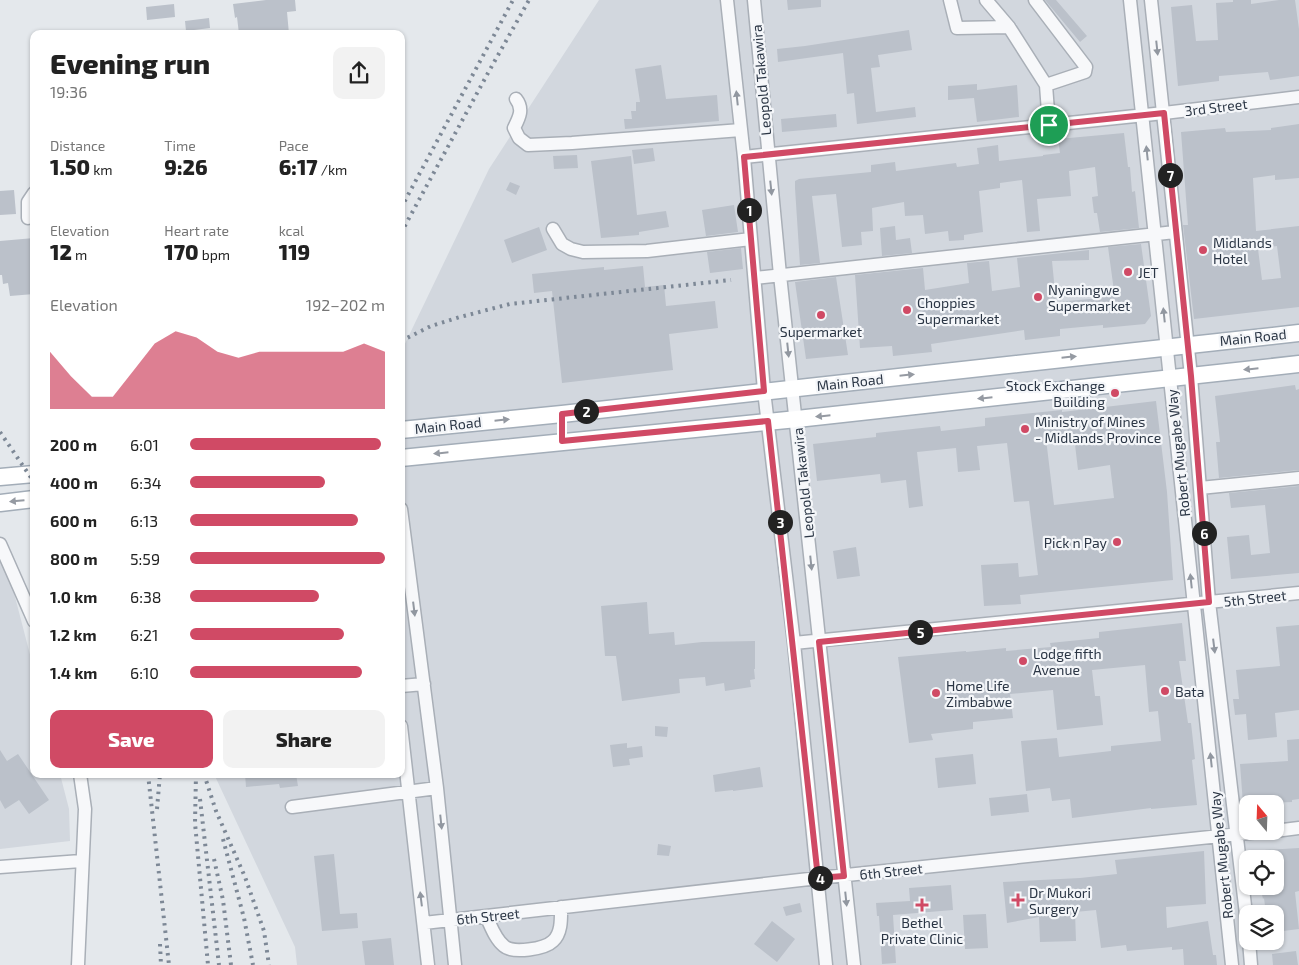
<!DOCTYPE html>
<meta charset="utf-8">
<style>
:root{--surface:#fff;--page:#f2f2f2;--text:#222;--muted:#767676;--accent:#d04a65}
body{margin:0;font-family:"Exo 2",sans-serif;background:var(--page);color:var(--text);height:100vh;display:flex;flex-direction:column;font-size:19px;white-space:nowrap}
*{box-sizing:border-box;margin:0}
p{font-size:16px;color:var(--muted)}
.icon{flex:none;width:28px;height:28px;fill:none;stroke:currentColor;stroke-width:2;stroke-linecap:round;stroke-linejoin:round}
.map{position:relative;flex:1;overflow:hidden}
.side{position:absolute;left:30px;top:30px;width:375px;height:748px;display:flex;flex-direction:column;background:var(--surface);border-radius:10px;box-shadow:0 1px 4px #0004}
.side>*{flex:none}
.needle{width:32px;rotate:341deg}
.tools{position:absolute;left:1239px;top:795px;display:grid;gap:10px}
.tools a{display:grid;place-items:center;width:45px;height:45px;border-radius:10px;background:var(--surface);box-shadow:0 1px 4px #0004;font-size:25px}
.pin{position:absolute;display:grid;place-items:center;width:42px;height:42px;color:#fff;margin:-21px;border:2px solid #fff;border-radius:50%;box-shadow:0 1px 5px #0007}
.km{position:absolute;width:25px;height:25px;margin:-12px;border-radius:50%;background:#222;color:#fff;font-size:14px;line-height:25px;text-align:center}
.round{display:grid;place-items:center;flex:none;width:52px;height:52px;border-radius:10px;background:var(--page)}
.summary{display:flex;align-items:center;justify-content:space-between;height:85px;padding:0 20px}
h1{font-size:28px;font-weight:800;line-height:38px}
.metrics{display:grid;grid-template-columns:repeat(3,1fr);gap:8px;height:85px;padding:5px 20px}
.metrics div{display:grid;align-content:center}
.metrics b{font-size:21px;font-weight:800}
.metrics small{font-size:14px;font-weight:400}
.metrics p{font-size:14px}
.chart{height:140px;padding:10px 20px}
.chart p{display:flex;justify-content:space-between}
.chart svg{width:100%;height:90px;margin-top:5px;fill:var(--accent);opacity:.7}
.action{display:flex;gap:10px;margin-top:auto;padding:10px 20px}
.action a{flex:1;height:58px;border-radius:10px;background:var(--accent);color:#fff;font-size:20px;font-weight:800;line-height:58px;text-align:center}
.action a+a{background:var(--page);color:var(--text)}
ul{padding:0 20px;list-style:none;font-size:16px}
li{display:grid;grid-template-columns:80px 60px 1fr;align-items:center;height:38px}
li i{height:12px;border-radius:6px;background:var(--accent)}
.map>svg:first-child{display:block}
</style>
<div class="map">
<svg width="1299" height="965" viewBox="0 0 1299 965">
<rect width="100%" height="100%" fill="#e4e8ec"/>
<!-- built -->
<path fill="#d2d7de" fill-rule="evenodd" d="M599 0H1299V965H297L295 947 214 774H401V352L489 169ZM1248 804H1275V831H1248ZM1248 859H1275V886H1248ZM1248 914H1275V941H1248Z
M0 539 34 670V774H60L69 809 70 841 0 849Z"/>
<!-- building -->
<path fill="#bbc1ca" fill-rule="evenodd" d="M266 0H295L296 11 287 12 289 34H239L237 17 235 18 233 4Z
M787 0H821V7L788 10Z
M1045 0H1056L1087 36 1080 42Z
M1233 0H1251V4L1279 0H1295L1299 29V76L1270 80 1268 72 1219 76V81L1178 86 1171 7 1192 5 1196 41 1218 40 1216 3 1233 2Z
M174 4 175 17 147 20 146 7Z
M209 18 210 28 186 31 185 21Z
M909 30 912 50 878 55 880 67 871 68 876 112 915 107 916 117 857 124 854 93 847 94 843 53 778 62 777 49 805 46Z
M661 65 666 99 717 95 719 121 625 129 624 119H632L631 111H636V102H640L635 69Z
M977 84V90L1017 85 1019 117 977 122 974 98 948 100V86Z
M836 114 837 127 782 132 781 119Z
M1299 124V178L1275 180V175L1253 178 1256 231 1299 226V307L1194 319 1183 225H1188L1181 132 1225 128 1226 132 1271 130V128ZM1277 246 1281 278 1262 280 1258 249Z
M1124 133 1128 167H1130L1132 192 1135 191 1139 228 1100 232 1097 213H1094L1092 197 1098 196 1095 167 1069 171 1071 196 1037 199 1040 231 1027 232 1022 180 1000 183V188L979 191 983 232 964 235V240L949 241 948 231 925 234 923 215 905 216 904 202 872 208 873 231 861 232 862 245 842 247 836 194 812 196 820 263 800 265 795 188V181L799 179 871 172V165L895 162 896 171 956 163 957 167 979 164 977 148 998 145 999 161 1043 156V155L1060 153 1058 139Z
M653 148 655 161 634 164 632 150Z
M577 155 578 168 554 169 553 156Z
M631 156 637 215 666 211 669 227 639 232V235L601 238 591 161Z
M510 182 520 186 516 195 506 190Z
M14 190 16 214 0 215V191Z
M734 205 738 232 706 236 702 210Z
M895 226 896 240 910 238 912 253 882 256 880 228Z
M539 227 547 250 512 263 504 240Z
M34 238V248H31L34 294 10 296 8 283 3 284 2 275H0V241Z
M1141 244 1151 316 1145 324 1103 328V325L1060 329V336L1025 340 1024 330 931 344 932 352 893 356 892 346 860 348 855 275 923 268 925 290 969 283 967 263 989 261 992 291 1020 287 1017 258 1089 250V260L1052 261 1056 302 1101 298 1100 293 1114 291 1108 247Z
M741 248 743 269 710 273 707 252Z
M643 266 645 287 664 285 666 306 715 301 718 328 669 334 673 370 562 383 552 291 534 293 532 274 604 267V270Z
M836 277 848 355 806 359 795 282Z
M1295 385 1296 390 1299 389V470L1219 478 1216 442H1220L1215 396Z
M1156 401 1167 492 1173 580 1020 595 1021 604 984 606 981 565 1018 563 1019 577 1038 575 1029 501 1014 502 1007 443 977 446 980 470 958 472 956 448 917 452 923 506 909 508 906 480 881 483 880 474 817 481 813 444 876 437V433L940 426 941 431 985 426V418L1062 410V412ZM1074 436 1078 470 1110 465 1114 498 1054 505 1046 439Z
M1299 486V573L1231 579 1227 537 1249 535 1251 555 1270 553 1265 505 1231 508 1229 493Z
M856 547 860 576 837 579 833 551Z
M647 602 649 634 674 632 675 645 702 642 755 641V669H754L755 679 750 680 751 687 725 691 724 683 706 686 705 677 679 679 680 693 622 701 616 656H605L601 606Z
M1182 623 1186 661H1179L1188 723H1191L1195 759 1192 760 1197 805 1151 809V808L1072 818 1070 799 1052 801 1050 788 1026 791 1021 741 1057 738 1059 757 1111 751V746L1161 741 1158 711 1149 712 1145 665 1092 670 1095 696H1100L1103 725 1057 730 1053 690 1010 694 1013 718 973 722V729L931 734 933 740 909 743 898 657 966 651V652L1006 648V651L1051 647 1050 643 1099 638V632Z
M1299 625V710L1275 713 1277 737 1248 740 1246 714 1235 715 1233 699H1239L1236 670 1280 666 1276 627Z
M655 726 668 727 667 737 655 736Z
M1299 739V799L1292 800V802L1243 804 1240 764 1288 761 1287 740Z
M627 743V748L642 746 643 757 629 759 630 765 613 767 610 745Z
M0 750 7 761 18 754 49 800 29 814 19 800 5 809 0 800Z
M973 754 976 784 938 788 935 758Z
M760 767 763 787 733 791V790L715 792 713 775Z
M245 774H296L298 786 280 788 279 784 246 787Z
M1027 794 1029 812 991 816 989 798Z
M658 844 671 846 669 856 657 855Z
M1299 848V891L1295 892 1299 929 1275 932V914H1266L1264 898 1263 899 1260 886H1275V859H1250L1249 851Z
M1204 851 1206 904 1166 907 1167 928 1208 921 1213 955H1216L1217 965H1184L1183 949 1172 950V947L1127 951 1126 945 1101 948 1096 910 1075 912 1076 941 1040 942 1039 917 1007 923 1003 882 1080 878 1117 874 1115 860Z
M334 854 340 914 357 913 358 928 322 931 314 856Z
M951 885 953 910 893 915 896 963 882 964 879 916H877L876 903 910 901 909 888Z
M800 903 802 912 786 916 783 907Z
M986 914 988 948 965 949 963 915Z
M772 921 795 939 777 962 754 944Z
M391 938 394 965H365L362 941Z
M1296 951 1298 965H1273L1272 954Z"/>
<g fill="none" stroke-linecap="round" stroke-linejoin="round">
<defs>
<path id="minor" d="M727 0 744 157 764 391 794 643 826 965
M754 0 780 275 854 965
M950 0 957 28 1009 27
M986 0 1009 27 1046 85 1049 125
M1035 0 1086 67 1085 72 1046 85
M1130 0 1232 965
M1151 0 1191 376 1209 602 1248 931
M516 99C524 109 519 118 514 128L519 138 528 145 572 143 741 130
M744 157 1164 113 1299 97
M28 218V202L34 193
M553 229 562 244 571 249 583 252 647 251 751 239
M755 278 1175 232
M1200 488 1299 478
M401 509 437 788 455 965
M0 544 34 621
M794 643 1299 593
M401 686 424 684
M401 726 428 965
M292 807 437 788
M1275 831 1299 828
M0 867 81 861
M486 916C491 926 495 939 504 946 513 954 545 949 553 941 562 933 561 918 561 907
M424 923 818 878 1268 831
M1249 941 1251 965
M78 965 85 809 80 774"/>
<path id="major" d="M401 430 562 414 1299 333
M401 458 797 419 1299 364
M0 477 34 474
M0 503 34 499"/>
</defs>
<!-- minor casing -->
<use href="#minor" stroke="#a9afb7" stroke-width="15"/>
<!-- major casing -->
<use href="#major" stroke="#a3adb8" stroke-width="19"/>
<!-- minor -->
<use href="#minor" stroke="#f7f8fa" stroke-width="12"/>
<!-- major -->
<use href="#major" stroke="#fff" stroke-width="16"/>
<!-- rail -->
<path stroke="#7d8896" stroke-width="4" stroke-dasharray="2.5 5" stroke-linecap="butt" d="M401 208 513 0
M401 233 488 73 529 0
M401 341 431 326 460 317 510 304 731 280
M0 432 34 482
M148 774 169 965
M196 774 195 823 208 965
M204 774 216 811 245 877 264 931 269 965
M200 799 219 965
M157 809 160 774
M223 839 244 918 253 965
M214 859 223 900 231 965
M160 944 161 965"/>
</g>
<!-- one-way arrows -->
<defs><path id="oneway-solid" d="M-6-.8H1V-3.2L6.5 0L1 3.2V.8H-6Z" transform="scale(1.25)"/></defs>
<g fill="#9197a0">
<use href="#oneway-solid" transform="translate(1157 48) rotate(84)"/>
<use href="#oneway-solid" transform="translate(737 98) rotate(-96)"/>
<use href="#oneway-solid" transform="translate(1147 153) rotate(-96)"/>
<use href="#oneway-solid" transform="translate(771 188) rotate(84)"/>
<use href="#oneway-solid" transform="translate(1164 315) rotate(-96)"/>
<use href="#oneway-solid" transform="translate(788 350) rotate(84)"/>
<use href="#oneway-solid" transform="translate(811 563) rotate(84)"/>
<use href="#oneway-solid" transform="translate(1191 581) rotate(-96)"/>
<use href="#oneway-solid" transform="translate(414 609) rotate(83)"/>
<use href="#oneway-solid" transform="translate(1214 646) rotate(83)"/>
<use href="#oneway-solid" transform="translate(1211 760) rotate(-96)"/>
<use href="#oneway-solid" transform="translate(441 822) rotate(84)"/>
<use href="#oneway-solid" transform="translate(421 899) rotate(-97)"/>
<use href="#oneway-solid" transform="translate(846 899) rotate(84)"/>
</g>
<g fill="#959aa2">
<use href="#oneway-solid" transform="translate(1069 357) rotate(-6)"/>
<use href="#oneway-solid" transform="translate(1251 369) rotate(174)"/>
<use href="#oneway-solid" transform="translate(907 375) rotate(-6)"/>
<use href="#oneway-solid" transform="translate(985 398) rotate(174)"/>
<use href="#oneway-solid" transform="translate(823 416) rotate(174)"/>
<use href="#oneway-solid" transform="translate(502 420) rotate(-6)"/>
<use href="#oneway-solid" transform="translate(441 453) rotate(174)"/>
<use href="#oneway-solid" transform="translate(17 501) rotate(175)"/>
</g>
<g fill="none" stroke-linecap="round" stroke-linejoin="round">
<defs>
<path id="route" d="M1164 113 1191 376 1209 602 819 642 844 876 818 878 768 421 562 441V414L764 391 744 157Z"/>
</defs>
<!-- route casing -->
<use href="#route" stroke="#fff" stroke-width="10"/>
<!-- route -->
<use href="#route" stroke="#d04a65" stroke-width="6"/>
</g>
<!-- markers -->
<g fill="#d04a65" stroke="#f4f6f9" stroke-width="2">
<circle cx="1203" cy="250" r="5"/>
<circle cx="1128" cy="272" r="5"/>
<circle cx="1038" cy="297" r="5"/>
<circle cx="907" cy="310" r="5"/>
<circle cx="821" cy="315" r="5"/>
<circle cx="1115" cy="393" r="5"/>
<circle cx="1025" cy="429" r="5"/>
<circle cx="1117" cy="542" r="5"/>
<circle cx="1023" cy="661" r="5"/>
<circle cx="1165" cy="691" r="5"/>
<circle cx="936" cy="693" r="5"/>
<path d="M1015.5 892.5h5v5h5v5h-5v5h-5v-5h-5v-5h5z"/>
<path d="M919.5 897.5h5v5h5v5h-5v5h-5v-5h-5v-5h5z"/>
</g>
<g text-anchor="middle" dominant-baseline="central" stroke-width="4.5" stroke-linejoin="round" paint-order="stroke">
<!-- street labels -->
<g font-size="14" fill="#2b3645" stroke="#f4f6f9">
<text transform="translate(761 80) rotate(-95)">Leopold Takawira</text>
<text transform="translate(1216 107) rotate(-7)">3rd Street</text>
<text transform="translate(1253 337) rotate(-6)">Main Road</text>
<text transform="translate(850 382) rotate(-6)">Main Road</text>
<text transform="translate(448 425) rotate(-6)">Main Road</text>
<text transform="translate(1178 453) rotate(-96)">Robert Mugabe Way</text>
<text transform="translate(803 483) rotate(-96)">Leopold Takawira</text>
<text transform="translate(1255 598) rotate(-6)">5th Street</text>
<text transform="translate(1221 855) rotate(-96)">Robert Mugabe Way</text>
<text transform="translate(891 871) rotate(-6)">6th Street</text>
<text transform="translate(488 916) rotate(-6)">6th Street</text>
</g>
<!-- poi labels -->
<g font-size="14" fill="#2b3645" stroke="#f4f6f9" text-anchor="start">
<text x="1213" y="242">Midlands<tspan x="1213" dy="16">Hotel</tspan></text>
<text x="1138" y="272">JET</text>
<text x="1048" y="289">Nyaningwe<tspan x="1048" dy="16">Supermarket</tspan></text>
<text x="917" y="302">Choppies<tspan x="917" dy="16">Supermarket</tspan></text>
<text x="821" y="331" text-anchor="middle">Supermarket</text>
<text x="1105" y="385" text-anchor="end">Stock Exchange<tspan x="1105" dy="16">Building</tspan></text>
<text x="1035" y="421">Ministry of Mines<tspan x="1035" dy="16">- Midlands Province</tspan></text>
<text x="1107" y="542" text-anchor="end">Pick n Pay</text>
<text x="1033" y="653">Lodge fifth<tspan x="1033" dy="16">Avenue</tspan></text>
<text x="946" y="685">Home Life<tspan x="946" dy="16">Zimbabwe</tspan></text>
<text x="1175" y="691">Bata</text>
<text x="1029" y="892">Dr Mukori<tspan x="1029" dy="16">Surgery</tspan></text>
<text x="922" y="922" text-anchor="middle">Bethel<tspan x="922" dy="16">Private Clinic</tspan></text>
</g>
</g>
</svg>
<div class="tools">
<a><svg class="needle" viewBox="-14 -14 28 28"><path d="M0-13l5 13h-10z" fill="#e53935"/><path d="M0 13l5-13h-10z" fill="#767676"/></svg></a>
<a><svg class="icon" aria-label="locate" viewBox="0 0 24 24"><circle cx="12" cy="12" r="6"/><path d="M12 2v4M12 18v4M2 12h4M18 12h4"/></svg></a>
<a><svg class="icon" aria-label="layers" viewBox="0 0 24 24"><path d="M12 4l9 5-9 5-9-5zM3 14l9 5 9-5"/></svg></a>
</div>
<div class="pin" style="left:1049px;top:125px;background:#1e9e55"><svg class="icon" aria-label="arrive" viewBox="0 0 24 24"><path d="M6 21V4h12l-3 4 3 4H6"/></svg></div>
<b class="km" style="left:749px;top:210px">1</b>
<b class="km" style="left:586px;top:411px">2</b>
<b class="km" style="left:780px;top:522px">3</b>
<b class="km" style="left:820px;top:878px">4</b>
<b class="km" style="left:920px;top:632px">5</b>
<b class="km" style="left:1204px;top:533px">6</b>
<b class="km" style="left:1170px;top:175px">7</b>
<section class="side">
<div class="summary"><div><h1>Evening run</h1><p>19:36</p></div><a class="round"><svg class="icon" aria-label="share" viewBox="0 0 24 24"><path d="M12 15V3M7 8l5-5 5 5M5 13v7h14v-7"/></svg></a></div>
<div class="metrics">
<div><p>Distance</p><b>1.50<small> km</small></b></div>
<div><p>Time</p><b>9:26</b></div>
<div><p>Pace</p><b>6:17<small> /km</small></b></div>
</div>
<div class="metrics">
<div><p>Elevation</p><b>12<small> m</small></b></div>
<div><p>Heart rate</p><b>170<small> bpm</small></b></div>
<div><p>kcal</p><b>119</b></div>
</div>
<div class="chart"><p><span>Elevation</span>192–202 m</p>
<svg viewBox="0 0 160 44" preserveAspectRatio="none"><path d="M0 44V16L10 28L20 38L30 38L40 25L50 12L60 6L70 9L80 16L90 19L100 16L110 16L120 16L130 16L140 16L150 12L160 16V44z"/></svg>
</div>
<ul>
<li><b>200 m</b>6:01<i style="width:98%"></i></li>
<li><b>400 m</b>6:34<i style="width:69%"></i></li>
<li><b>600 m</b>6:13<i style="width:86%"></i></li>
<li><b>800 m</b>5:59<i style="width:100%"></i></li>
<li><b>1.0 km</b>6:38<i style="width:66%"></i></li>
<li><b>1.2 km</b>6:21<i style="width:79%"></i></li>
<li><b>1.4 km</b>6:10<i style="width:88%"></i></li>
</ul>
<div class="action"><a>Save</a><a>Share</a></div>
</section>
</div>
